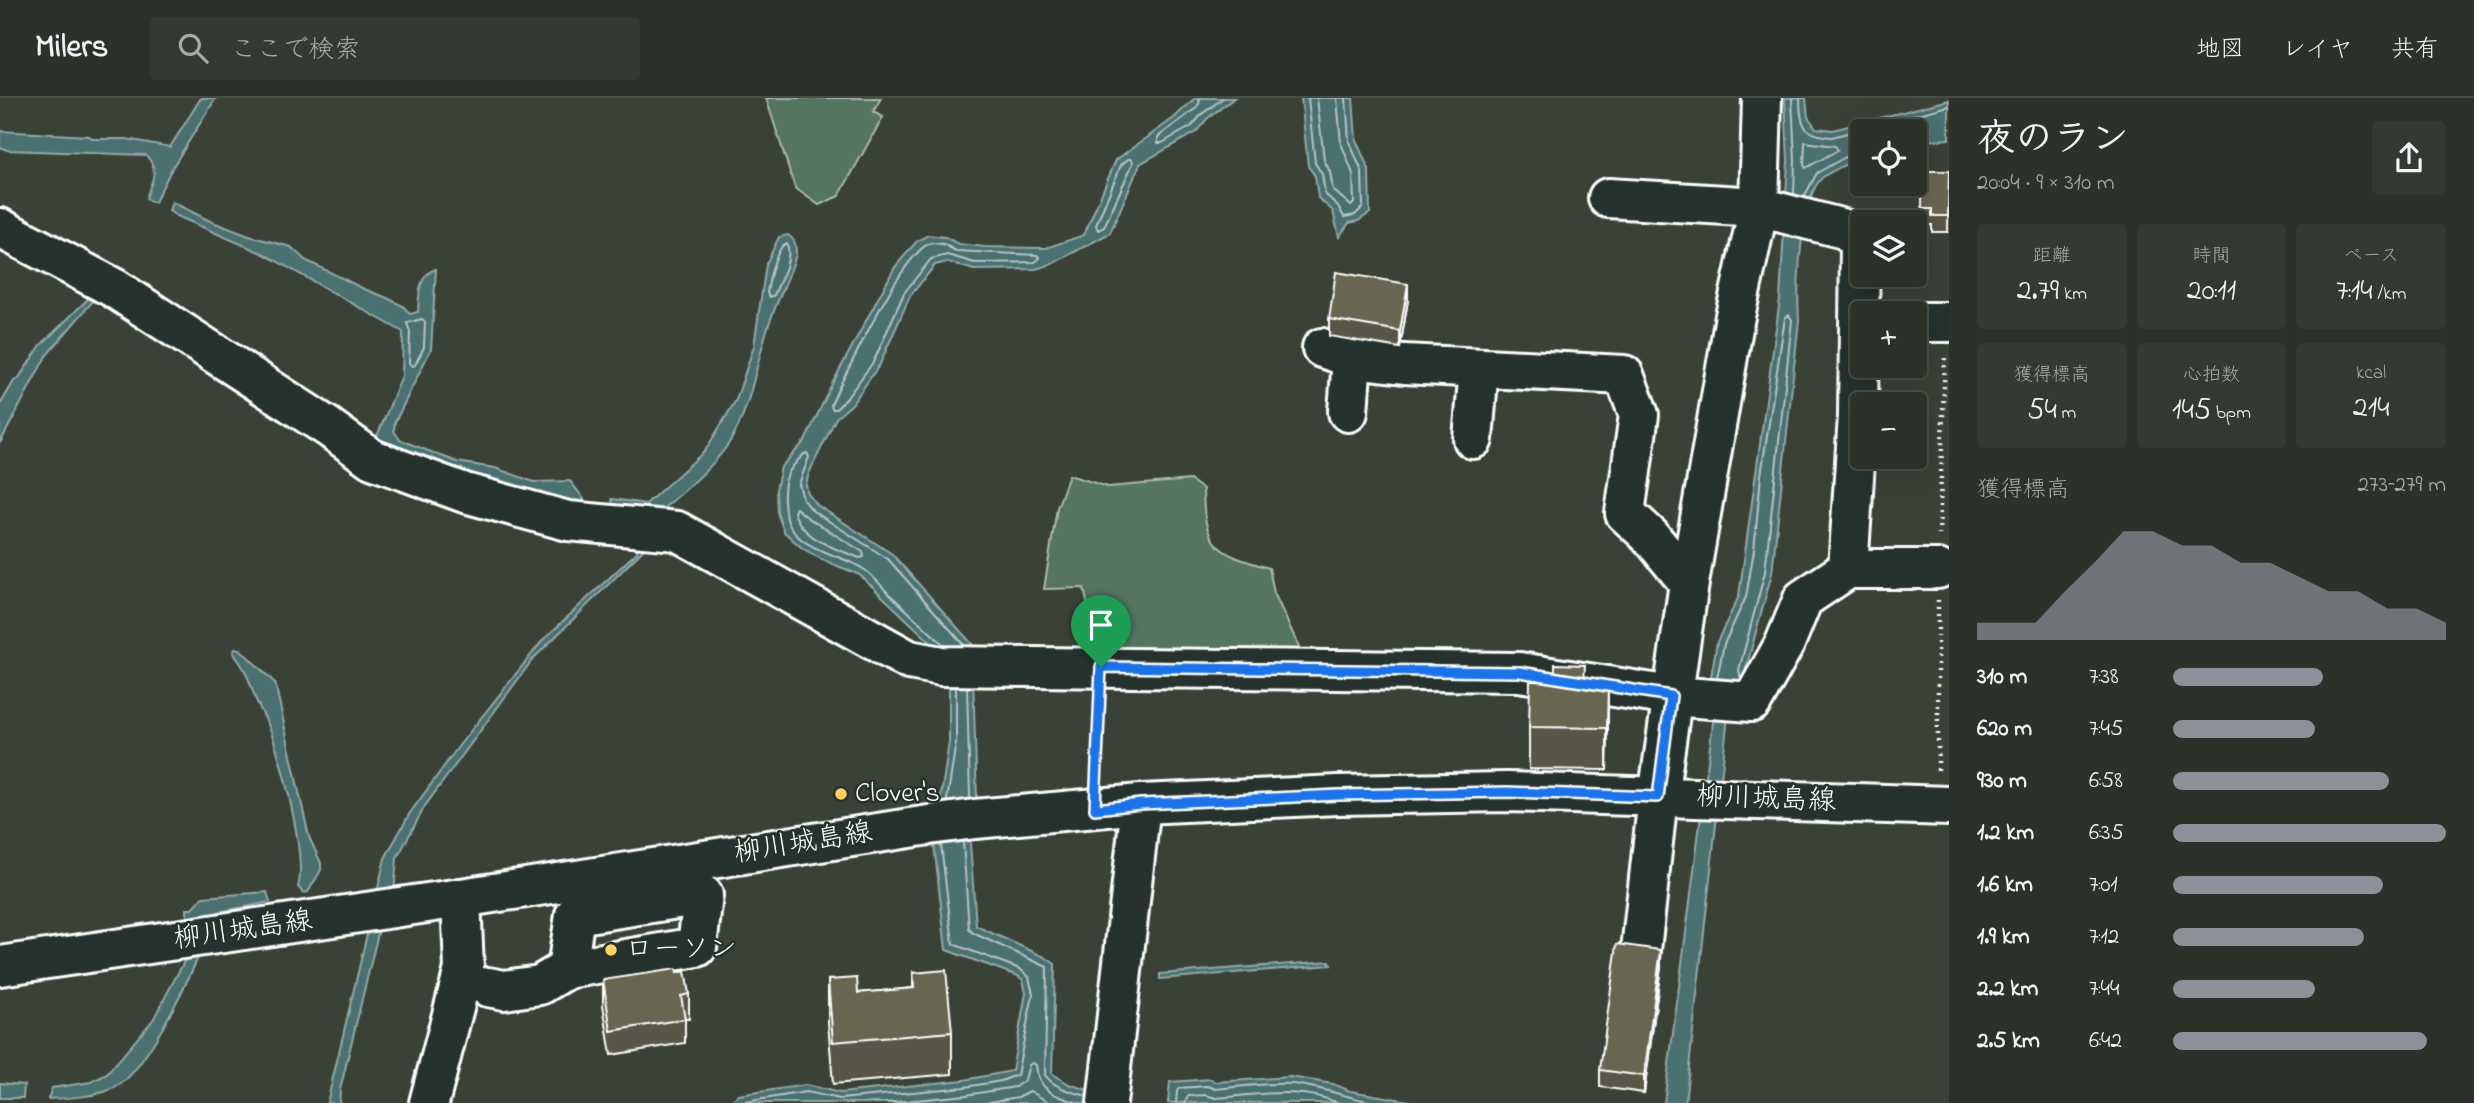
<!DOCTYPE html>
<html lang="ja">
<meta charset="utf-8">
<style>
:root{--surface:#2c322a;--page:#343a32;--text:#f1f3f6;--muted:#a6aaa8;--line:#484d47;--accent:#8c9099}
body{margin:0;font-family:"Indie Flower","Klee One",sans-serif;background:var(--page);color:var(--text);height:100vh;display:flex;flex-direction:column;font-size:26px;white-space:nowrap}
*{box-sizing:border-box;margin:0}
p{font-size:23px;color:var(--muted)}
.icon{flex:none;width:38px;height:38px;fill:none;stroke:currentColor;stroke-width:2;stroke-linecap:round;stroke-linejoin:round}
.map{position:relative;flex:1;overflow:hidden}
.panel{display:flex;flex-direction:column;background:var(--surface);width:525px}
.panel>*{flex:none}
.fabs{position:absolute;left:1850px;top:21px;display:grid;gap:14px}
.fabs a{display:grid;place-items:center;width:77px;height:77px;border-radius:7px;background:var(--surface);box-shadow:0 7px 28px #0002,0 0 0 2px var(--line);font-size:35px}
.pin{position:absolute;display:grid;place-items:center;width:60px;height:60px;color:#fff;margin:-72px -30px;border-radius:50% 50% 50% 0;rotate:-45deg;box-shadow:0 0 7px #0007}
.pin .icon{rotate:45deg}
.round{display:grid;place-items:center;flex:none;width:74px;height:74px;border-radius:7px;background:var(--page)}
.head{display:flex;align-items:center;justify-content:space-between;height:119px;padding:0 28px}
h1{font-size:38px;font-weight:600;line-height:52px}
.metrics{display:grid;grid-template-columns:repeat(3,1fr);gap:10px;height:119px;padding:7px 28px}
.metrics div{display:grid;align-content:center;border-radius:7px;background:var(--page);text-align:center}
.metrics b{font-size:30px;font-weight:600}
.metrics small{font-size:19px;font-weight:400}
.metrics p{font-size:19px}
.chart{height:196px;padding:14px 28px}
.chart p{display:flex;justify-content:space-between}
.chart svg{width:100%;height:126px;margin-top:7px;fill:var(--accent);opacity:.7}
ul{padding:0 28px;list-style:none;font-size:23px}
li{display:grid;grid-template-columns:112px 84px 1fr;align-items:center;height:52px}
li i{height:18px;border-radius:9px;background:var(--accent)}
header{display:flex;align-items:center;gap:42px;box-sizing:border-box;height:98px;padding:0 35px;background:var(--surface);border-bottom:2px solid var(--line)}
header strong{font-size:33px}
nav{display:flex;gap:38px;margin-inline-start:auto;font-size:24px}
.search{width:490px;height:63px;background:var(--page);display:flex;align-items:center;gap:18px;box-sizing:border-box;padding:0 24px;border-radius:7px;color:var(--muted);font-size:26px}
main{display:flex;flex:1;min-height:0}
.map>svg:first-child{display:block}
</style>
<header>
<strong>Milers</strong>
<div class="search"><svg class="icon" aria-label="search" viewBox="0 0 24 24"><circle cx="10" cy="10" r="6"/><path d="M15 15l6 6"/></svg>ここで検索</div>
<nav><a>地図</a><a>レイヤ</a><a>共有</a></nav>
</header>
<main>
<div class="map">
<svg width="1949" height="1005" viewBox="0 0 1949 1005">
<rect width="100%" height="100%" fill="#3a4238"/>
<filter id="ink" filterUnits="userSpaceOnUse"><feTurbulence type="fractalNoise" baseFrequency=".0143" numOctaves="2"/><feDisplacementMap in="SourceGraphic" scale="14" xChannelSelector="R" yChannelSelector="G"/><feConvolveMatrix kernelMatrix="1 2 1 2 8 2 1 2 1" color-interpolation-filters="sRGB"/></filter>
<g filter="url(#ink)">
<!-- green -->
<path fill="#55755f" stroke="#aabaaf" stroke-width="2" d="M766 0H881L873 14 883 19 839 98 819 107 795 90Z
M1069 377 1108 389 1190 382 1203 391C1204 449 1216 455 1269 470L1274 495 1301 553 1098 559 1084 490 1044 491 1057 410Z"/>
<!-- water -->
<path fill="#4b6f70" stroke="#93a9a9" stroke-width="2" d="M201 0H216L172 70 155 104H151L146 100C152 82 160 73 146 57L7 52 0 49V33L89 38 94 41H127L170 49Z
M1195 0H1234L1207 21 1196 34 1140 66 1110 135 1052 166 1036 171 974 172 947 164 935 167 910 198 880 266 852 306 836 320 809 375 806 387 808 396 817 407 892 456 972 546 977 703 970 745 976 828 1045 859 1055 866 1052 976 1069 986 1128 1005H729L738 997 806 987 840 995 964 982 1012 973 1026 895 1023 882 1018 878 946 852 934 746 949 644V558L944 557 860 477 823 462 802 450 784 434 777 414 776 392 781 369 805 343 832 286 895 169 916 144 928 137 945 139 958 146 985 149 1046 150 1084 137 1116 62 1174 20Z
M1301 0H1353L1356 42 1369 72 1370 115 1358 123 1349 125 1339 139 1333 113 1318 100 1315 78 1308 68Z
M1785 0H1806L1808 19 1816 30 1833 32 1949 2V41L1915 44 1914 33H1862V58C1850 65 1834 71 1823 79 1799 99 1797 192 1799 222L1772 475 1745 574 1757 582 1731 591 1685 1005H1664L1714 617 1709 590 1717 544 1739 498 1780 201 1788 63Z
M172 104 210 123 249 138 291 149 305 162 364 191 385 199 403 208 410 216 418 214C419 199 418 176 436 171L431 251 395 324 394 333 400 342 457 364 495 370 534 384 570 383 584 401V413L373 348 402 278 403 234 264 156 177 118 169 113Z
M788 137C796 142 796 148 796 157 788 183 775 206 767 232 755 270 750 315 727 348 707 376 676 399 650 422L614 419 612 401 646 406 705 353 736 302 754 248 766 166 779 139Z
M93 196 102 201 92 204 46 258 0 345V307L14 283 18 281 41 247Z
M643 445V452L533 561 425 708 397 760 394 794 380 827 340 992 339 1005H327L385 760 410 715 461 645 543 542 637 454V448Z
M235 551H240L275 585 309 739 321 765V772L308 794 303 795 298 789C307 759 282 665 271 634 267 622 259 611 255 599 249 583 245 568 233 555Z
M267 794 270 804 218 814C202 852 151 970 116 989 98 999 68 1000 48 1001L52 990 91 984 107 976 153 922 187 858V811H192L203 799Z
M1330 863 1331 867 1160 881V876Z
M1290 979 1333 986 1350 993 1421 1005H1168L1170 984 1211 981 1215 984Z
M0 985 24 987 23 1000H0Z"/>
<g fill="none" stroke-linecap="round" stroke-linejoin="round">
<!-- shore -->
<path stroke="#b7c5c6" stroke-width="2" d="M1200 0 1199 6 1195 11 1158 39V45H1162L1192 28 1202 16 1223 0
M1308 0 1315 65 1322 76 1325 96 1338 108 1344 119 1355 117 1363 109 1362 74 1349 43 1346 0
M1317 0 1324 62 1330 74 1333 92 1351 108 1354 105 1353 76 1341 45 1337 0
M1792 0 1795 63 1794 96
M1800 0C1800 28 1804 37 1832 39L1949 8
M1805 44 1835 48 1838 52 1806 70 1804 67Z
M1128 61H1132L1133 65 1104 129 1098 132 1096 127 1121 67Z
M1804 99 1817 75 1856 53H1862
M930 145 943 146 956 153 1037 157 1040 160 1035 164 975 165 947 157 931 161 904 195 874 263 846 301 836 311H832L831 307 839 289C856 258 902 157 930 145Z
M787 146C793 162 780 182 774 197L770 199 767 195C770 178 773 161 783 147Z
M422 221 425 224 424 249 415 267 412 268 409 265 410 234 407 225Z
M796 410 808 420 863 454 864 459 860 460C836 451 802 441 794 414Z
M944 547C925 530 907 512 888 495 881 487 873 478 865 472 834 451 785 454 784 403 783 380 788 372 804 356L807 355 809 359 799 386 803 401 813 413 888 461 964 547
M1717 580 1724 546 1746 499 1754 452 1761 377 1785 220 1789 217 1792 222 1765 474 1739 572 1741 581
M967 589 970 700
M947 703 956 644V589
M963 744 969 831 973 835 1047 869 1045 977C1054 990 1073 994 1087 998
M739 1005 806 994 840 1001 965 989 1001 983 1017 977 1033 896 1029 879 1020 871 953 846 941 747
M886 1005 966 997 1015 989 1025 982 1029 967 1032 965 1036 967C1038 994 1056 998 1079 1005
M985 1005 1018 999 1030 993 1050 1005
M1176 1005 1177 993 1179 990 1208 988 1216 991C1240 989 1268 984 1292 986 1322 989 1348 1000 1377 1005
M1185 1005 1188 998 1206 997 1216 1000C1256 997 1300 988 1338 1005"/>
<defs>
<path id="minor" d="M1608 100 1759 109 1848 132 1860 145 1858 318 1848 471
M0 130 114 190 328 329 372 361 465 395 568 423 677 433 909 562 941 568 1519 574 1671 598 1752 604 1785 545 1803 501 1848 471H1938
M1914 224H1949
M1322 250 1352 260 1404 266 1624 277 1639 317 1625 415 1651 439 1689 485
M1348 314 1352 260
M1473 341 1479 270
M1640 861 1658 699 1689 485 1735 218 1759 109 1762 0
M488 889 504 892 540 887 567 871 697 849 703 797 575 817 567 871
M429 1005 464 871 461 800
M1107 1005 1141 706"/>
<path id="major" d="M0 868 461 800 929 727 975 721 1141 706 1338 697 1507 694 1949 708"/>
</defs>
<!-- minor casing -->
<use href="#minor" stroke="#fff" stroke-width="44"/>
<!-- major casing -->
<use href="#major" stroke="#fff" stroke-width="44"/>
<!-- path -->
<path stroke="#fff" stroke-width="4.5" stroke-dasharray="2 5" stroke-linecap="butt" d="M1939 437 1945 257
M1938 502V675
M1096 676 1099 601"/>
<!-- minor -->
<use href="#minor" stroke="#26332d" stroke-width="38"/>
<!-- major -->
<use href="#major" stroke="#26332d" stroke-width="38"/>
</g>
<!-- wall -->
<path fill="#595746" stroke="#fff" stroke-width="2" d="M1922 73H1949L1948 134H1932V127H1922Z
M1408 202 1400 250 1329 238V221Z
M1585 584 1608 627 1607 672 1529 671V629Z
M1661 868 1644 995 1600 989V972Z
M913 875 952 934V976L833 986 828 924V882L858 895 913 890Z
M603 882 689 896V921H685V945L611 957 603 907Z"/>
<!-- shaded-wall -->
<path fill="#494739" stroke="#fff" stroke-width="2" d="M1408 186V202L1400 250V233Z
M1608 585V627L1607 672V630Z
M1661 852V868L1644 995V978Z"/>
<!-- building -->
<path fill="#686551" stroke="#fff" stroke-width="2" d="M1922 73H1949L1948 118H1932V111H1922Z
M1336 174 1408 186 1400 233 1329 221Z
M1555 566 1585 567 1584 584 1608 585 1607 630 1529 629 1530 583H1555Z
M1617 846 1661 852 1644 978 1600 972Z
M676 871 677 875 685 873 689 896 681 898 685 921 611 933 603 882Z
M946 872 952 934 833 944 828 882 857 880 858 895 914 890 913 875Z"/>
</g>
<g fill="none" stroke-linecap="round" stroke-linejoin="round" filter="url(#ink)">
<defs>
<path id="route" d="M1101 569 1520 574 1671 598 1658 699 1507 694 1338 697 1141 706 1095 711Z"/>
</defs>
<!-- route casing -->
<use href="#route" stroke="#fff" stroke-width="14"/>
<!-- route -->
<use href="#route" stroke="#1a73e8" stroke-width="9"/>
</g>
<!-- markers -->
<g fill="#ffd166" stroke="#26332d" stroke-width="2.5">
<circle cx="841" cy="696" r="7"/>
<circle cx="611" cy="852" r="7"/>
</g>
<g text-anchor="middle" dominant-baseline="central" stroke-width="5" stroke-linejoin="round" paint-order="stroke">
<!-- poi labels -->
<g font-size="28" fill="#fff" stroke="#26332d" text-anchor="start">
<text x="855" y="696">Clover's</text>
<text x="625" y="852">ローソン</text>
</g>
<!-- street labels -->
<g font-size="28" fill="#fff" stroke="#26332d">
<text transform="translate(1766 702) rotate(2)">柳川城島線</text>
<text transform="translate(803 746) rotate(-9)">柳川城島線</text>
<text transform="translate(243 833) rotate(-8)">柳川城島線</text>
</g>
</g>
</svg>
<div class="fabs">
<a><svg class="icon" aria-label="locate" viewBox="0 0 24 24"><circle cx="12" cy="12" r="6"/><path d="M12 2v4M12 18v4M2 12h4M18 12h4"/></svg></a>
<a><svg class="icon" aria-label="layers" viewBox="0 0 24 24"><path d="M12 4l9 5-9 5-9-5zM3 14l9 5 9-5"/></svg></a>
<a>+</a>
<a>−</a>
</div>
<div class="pin" style="left:1101px;top:569px;background:#1e9e55"><svg class="icon" aria-label="arrive" viewBox="0 0 24 24"><path d="M6 21V4h12l-3 4 3 4H6"/></svg></div>
</div>
<section class="panel">
<div class="head"><div><h1>夜のラン</h1><p>20:04 · 9 × 310 m</p></div><a class="round"><svg class="icon" aria-label="share" viewBox="0 0 24 24"><path d="M12 15V3M7 8l5-5 5 5M5 13v7h14v-7"/></svg></a></div>
<div class="metrics">
<div><p>距離</p><b>2.79<small> km</small></b></div>
<div><p>時間</p><b>20:11</b></div>
<div><p>ペース</p><b>7:14<small> /km</small></b></div>
</div>
<div class="metrics">
<div><p>獲得標高</p><b>54<small> m</small></b></div>
<div><p>心拍数</p><b>145<small> bpm</small></b></div>
<div><p>kcal</p><b>214</b></div>
</div>
<div class="chart"><p><span>獲得標高</span>273–279 m</p>
<svg viewBox="0 0 160 44" preserveAspectRatio="none"><path d="M0 44V38L10 38L20 38L30 27L40 17L50 6L60 6L70 11L80 11L90 17L100 17L110 22L120 27L130 27L140 33L150 33L160 38V44z"/></svg>
</div>
<ul>
<li><b>310 m</b>7:38<i style="width:55%"></i></li>
<li><b>620 m</b>7:45<i style="width:52%"></i></li>
<li><b>930 m</b>6:58<i style="width:79%"></i></li>
<li><b>1.2 km</b>6:35<i style="width:100%"></i></li>
<li><b>1.6 km</b>7:01<i style="width:77%"></i></li>
<li><b>1.9 km</b>7:12<i style="width:70%"></i></li>
<li><b>2.2 km</b>7:44<i style="width:52%"></i></li>
<li><b>2.5 km</b>6:42<i style="width:93%"></i></li>
</ul>
</section>
</main>
